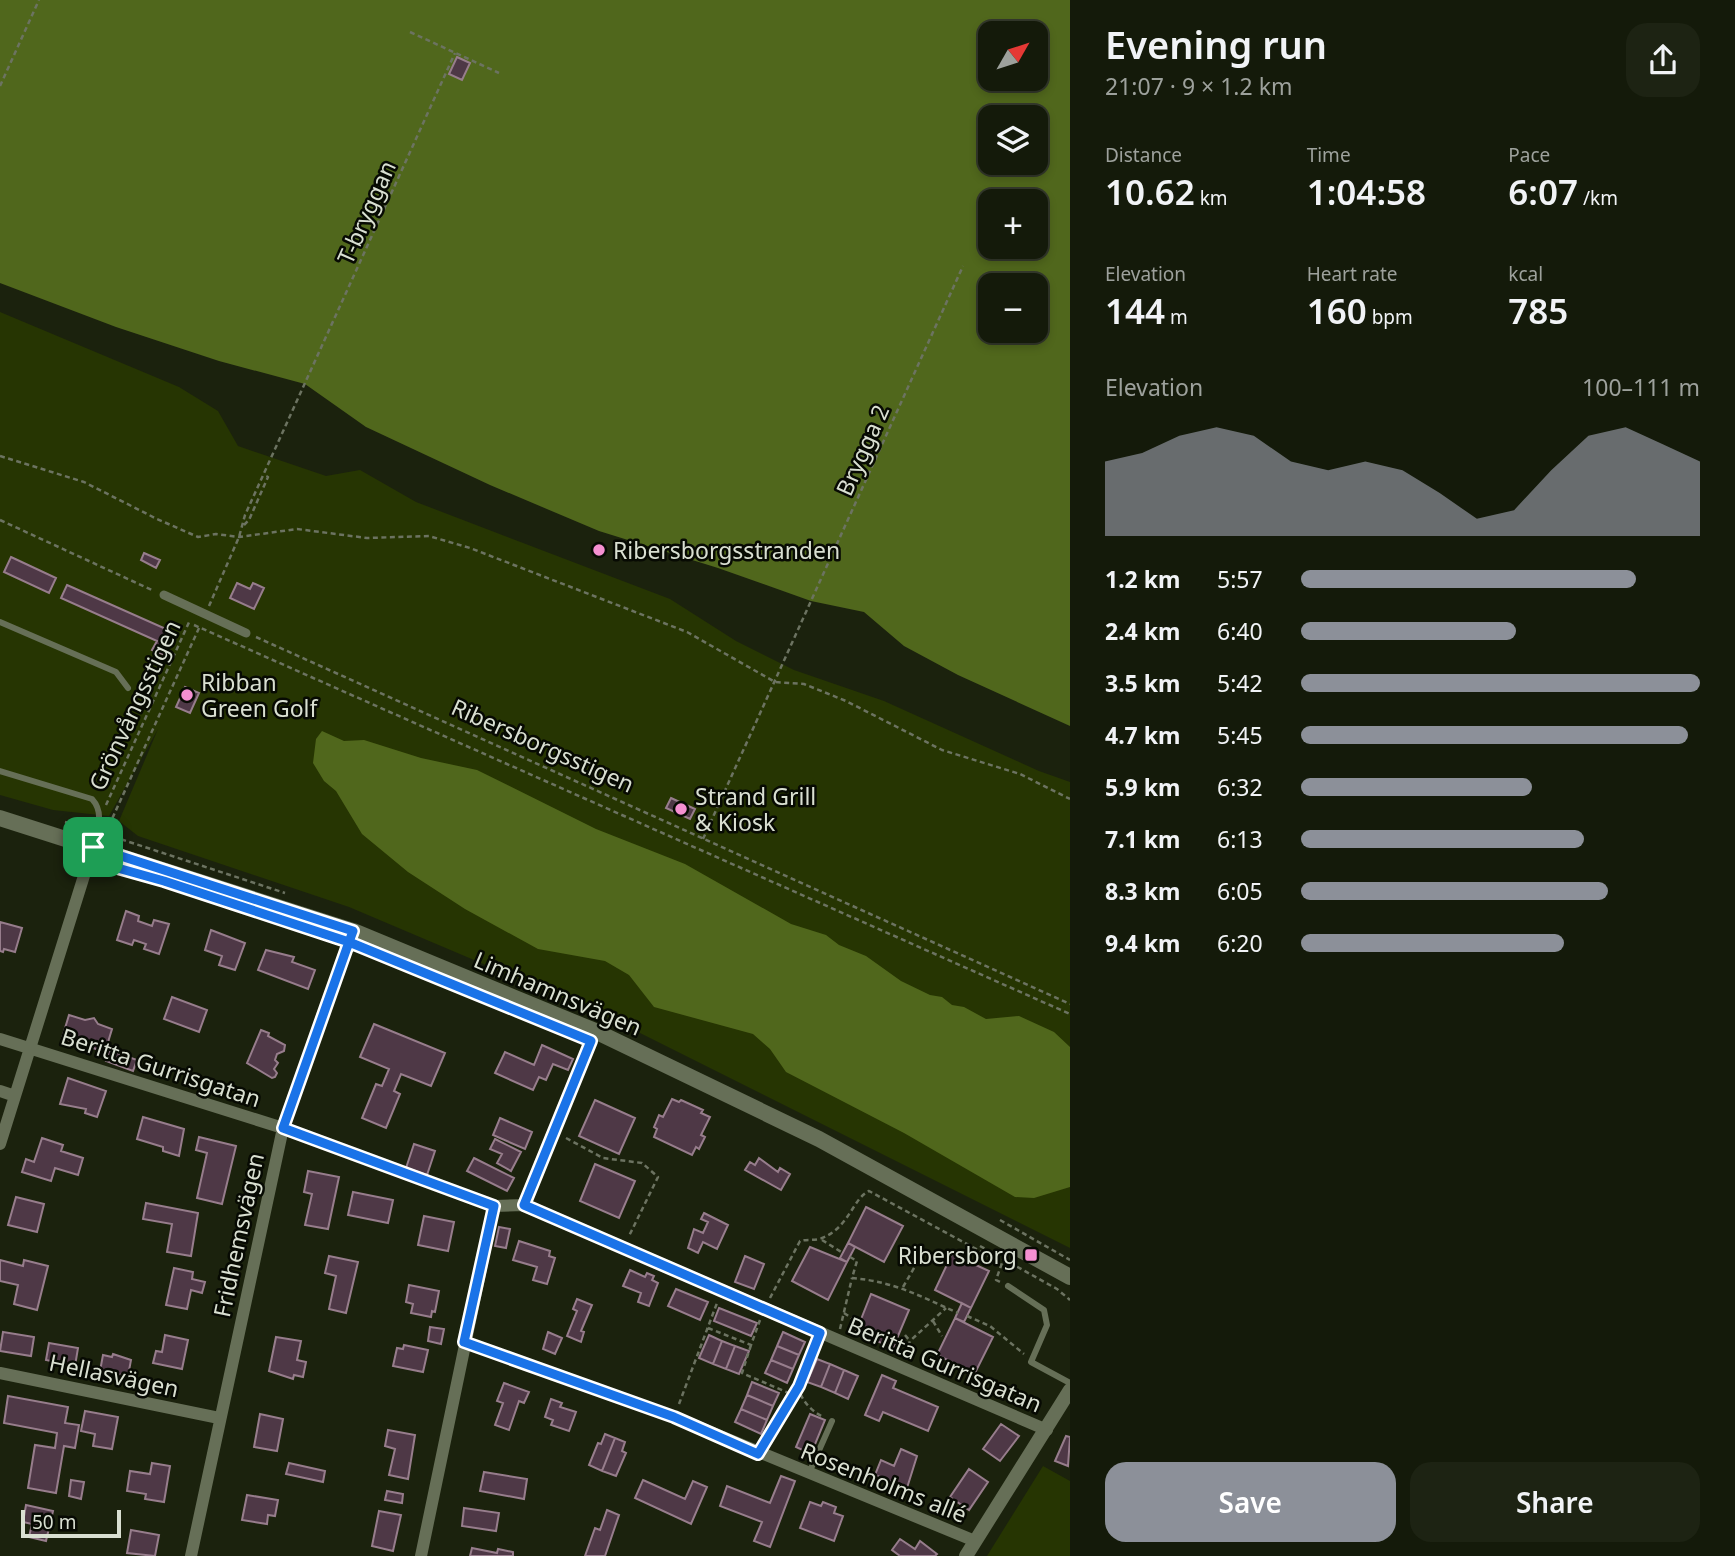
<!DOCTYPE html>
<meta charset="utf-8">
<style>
:root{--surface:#141a0a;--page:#1d2313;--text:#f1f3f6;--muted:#9da19c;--line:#33382b;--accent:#8c9099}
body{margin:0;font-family:"Noto Sans",sans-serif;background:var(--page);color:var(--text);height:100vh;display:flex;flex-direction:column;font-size:26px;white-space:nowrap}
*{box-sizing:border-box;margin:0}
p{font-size:23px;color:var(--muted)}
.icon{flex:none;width:38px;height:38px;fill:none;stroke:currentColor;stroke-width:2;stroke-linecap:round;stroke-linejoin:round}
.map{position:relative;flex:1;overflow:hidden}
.details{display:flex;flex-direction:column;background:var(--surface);width:665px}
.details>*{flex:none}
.needle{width:46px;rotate:51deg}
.fabs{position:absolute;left:978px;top:21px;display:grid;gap:14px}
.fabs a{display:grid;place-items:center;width:70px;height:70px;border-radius:14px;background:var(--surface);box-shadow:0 4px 10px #0003,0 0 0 2px var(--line);font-size:35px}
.scale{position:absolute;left:21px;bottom:18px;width:100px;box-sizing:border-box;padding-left:7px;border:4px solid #d9dfd1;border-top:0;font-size:19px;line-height:24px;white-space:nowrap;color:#d9dfd1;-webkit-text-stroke:5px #070a03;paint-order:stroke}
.pin{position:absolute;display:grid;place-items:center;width:60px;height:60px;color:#fff;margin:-30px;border-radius:14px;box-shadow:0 4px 10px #0006}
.round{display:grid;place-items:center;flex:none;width:74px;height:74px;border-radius:21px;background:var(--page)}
.head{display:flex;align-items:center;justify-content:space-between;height:119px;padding:0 35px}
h1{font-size:38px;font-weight:600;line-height:52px}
.figures{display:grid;grid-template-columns:repeat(3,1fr);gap:10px;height:119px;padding:7px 35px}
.figures div{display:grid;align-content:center}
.figures b{font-size:35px;font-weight:600}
.figures small{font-size:19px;font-weight:400}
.figures p{font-size:19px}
.chart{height:196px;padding:14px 35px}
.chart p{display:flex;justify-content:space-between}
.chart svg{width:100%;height:126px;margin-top:7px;fill:var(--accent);opacity:.7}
.cta{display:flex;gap:14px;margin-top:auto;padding:14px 35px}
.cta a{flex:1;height:80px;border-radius:21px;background:var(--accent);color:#fff;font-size:28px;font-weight:600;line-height:80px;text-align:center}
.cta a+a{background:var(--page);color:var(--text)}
ul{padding:0 35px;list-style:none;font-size:23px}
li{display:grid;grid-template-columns:112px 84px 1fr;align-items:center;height:52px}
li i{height:18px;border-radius:9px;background:var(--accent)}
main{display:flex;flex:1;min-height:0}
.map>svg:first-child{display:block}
</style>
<main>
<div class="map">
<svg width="1070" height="1556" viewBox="0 0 1070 1556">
<rect width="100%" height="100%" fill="#1b220d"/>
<!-- green -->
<path fill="#263502" d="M0 312 179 387 218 411 238 446 326 476 360 470 416 502 670 599 736 641 794 670 884 701 1039 771 1070 782V1248L604 1015 349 907 138 836 119 821 158 729 109 816 53 810 0 795Z
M1043 1466 1070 1481V1556H987Z"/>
<!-- water -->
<path fill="#50671c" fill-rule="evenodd" d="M0 0H1070V726L958 675 904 646 864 612 811 601 718 568 599 531 490 485 366 427 305 384 219 361 116 327 0 283ZM990 33H1036V79H990ZM990 117H1036V163H990ZM990 201H1036V247H990ZM990 285H1036V331H990Z
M322 731 344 741 364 740 421 758 477 770 596 829 685 864 791 924 826 935 839 945 866 956 901 981 930 995 942 997 952 1005 964 1007 986 1019 1019 1016 1054 1032 1070 1047V1187L1034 1198 1015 1197 904 1133 786 1072 770 1049 753 1034 654 1007 629 975 605 961 538 949 465 909 408 872 362 834 336 791 324 781 313 763 316 739Z"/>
<!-- building -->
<path fill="#4e3846" stroke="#977d8c" stroke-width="2" d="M457 57 470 63 462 80 449 74Z
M144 553 160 560 156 568 141 560Z
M11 557 56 578 49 593 4 572Z
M237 583 250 589 253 583 264 588 254 609 230 598Z
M67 585 175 633 165 655 152 650 157 641 61 598Z
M185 687 199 693 190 713 176 707Z
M671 798 695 809 690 819 666 808Z
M126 911 139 916 138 921 152 926 154 920 169 924 159 954 144 949 146 944 134 940 132 945 117 940Z
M0 922 22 928 15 952 4 949 3 952 0 951Z
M211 930 245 943 235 970 219 965 222 956 205 950Z
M266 950 294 957 292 962 315 970 308 989 258 970Z
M172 997 207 1010 199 1032 164 1019Z
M69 1015 85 1020 94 1018 98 1024 112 1029 105 1052 62 1038Z
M374 1024 445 1053 431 1086 401 1074 394 1091 400 1094 386 1128 362 1118 376 1084 382 1086 389 1069 360 1057Z
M261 1030 269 1033 268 1036 285 1045 284 1051 277 1054 275 1060 278 1063 274 1069 277 1073 275 1077 272 1078 247 1063Z
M542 1045 573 1059 568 1070 553 1064 546 1080 539 1077 533 1090 495 1073 505 1052 534 1065Z
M109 1050 137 1060 133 1071 106 1061Z
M68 1078 106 1091 97 1117 85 1113 86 1109 60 1104Z
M672 1099 679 1102 681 1100 703 1110 701 1113 710 1117 701 1135 705 1137 699 1149 696 1147 692 1155 654 1137 657 1129 654 1127 659 1115 663 1117Z
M595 1100 635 1118 619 1154 579 1136Z
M143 1117 184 1129 179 1156 163 1151V1147L137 1139Z
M500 1118 532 1132 525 1149 493 1135Z
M199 1137 236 1146 222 1204 197 1198 207 1153 196 1150Z
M42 1138 63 1145 61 1151 83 1158 78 1175 55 1168 51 1181 22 1172 26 1159 34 1162Z
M495 1139 521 1152 511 1171 497 1163 502 1154 490 1149Z
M414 1144 435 1151 427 1175 406 1168Z
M474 1158 514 1178 507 1191 467 1171Z
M759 1158 778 1172 780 1168 790 1174 781 1190 745 1170 750 1162 755 1165Z
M595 1164 635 1181 619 1218 580 1201Z
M308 1171 339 1177 328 1229 305 1225 312 1194 304 1192Z
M353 1192 393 1200 388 1223 348 1215Z
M16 1197 44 1204 37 1232 8 1225Z
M146 1203 198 1213 191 1256 167 1252 172 1224 143 1219Z
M866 1207 903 1226 884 1262 848 1243Z
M704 1213 728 1225 717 1249 703 1242 698 1253 688 1248 694 1229 703 1233 708 1222 701 1219Z
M424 1216 454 1222 448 1251 418 1245Z
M499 1227 510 1229 506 1248 495 1246Z
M519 1241 550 1251 549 1256 555 1258 547 1284 533 1280 537 1267 513 1260Z
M848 1243 855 1247 847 1262 840 1258Z
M810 1247 847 1262 828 1300 792 1281Z
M952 1254 989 1271 971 1308 935 1290Z
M329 1256 358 1262 346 1313 329 1309 336 1276 325 1273Z
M745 1256 764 1264 754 1289 735 1282Z
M0 1260 23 1266 24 1260 48 1266 37 1310 14 1304 18 1285 0 1281Z
M174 1268 193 1272 192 1279 205 1282 202 1293 191 1290 187 1309 166 1305Z
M630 1270 645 1277 647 1273 654 1276 652 1280 658 1283 649 1306 638 1302 641 1293 623 1286Z
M409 1285 439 1291 435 1312 432 1311 431 1317 411 1313 413 1304 406 1302Z
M676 1289 708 1302 700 1320 668 1306Z
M871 1294 909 1310 893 1348 856 1332Z
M577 1299 592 1305 581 1331 584 1332 581 1342 567 1336 577 1311 573 1309Z
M962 1303 971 1308 964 1322 955 1318Z
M719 1308 757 1323 751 1336 714 1321Z
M955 1318 993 1337 975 1373 937 1355Z
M430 1327 444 1329 441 1344 428 1341Z
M3 1332 34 1337 31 1356 0 1351Z
M548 1332 562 1338 555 1354 543 1349Z
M783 1332 805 1342 799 1355 777 1346Z
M165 1335 188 1340 182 1369 153 1363 156 1351 162 1352Z
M709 1335 722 1341 713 1364 699 1358Z
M276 1337 301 1341 297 1360 306 1362 303 1377 294 1375 293 1379 269 1371Z
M722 1341 735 1346 726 1369 713 1364Z
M49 1343 78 1348 75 1366 46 1360Z
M404 1345 428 1350 423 1372 393 1366 397 1348 403 1349Z
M735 1346 749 1351 739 1374 726 1369Z
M777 1346 799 1355 793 1369 771 1360Z
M113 1354 131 1360 128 1376 100 1371 103 1355 112 1357Z
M817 1359 830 1364 821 1387 807 1382Z
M771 1360 793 1369 787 1383 765 1373Z
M830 1364 844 1370 835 1393 821 1387Z
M844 1370 858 1376 848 1399 835 1393Z
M882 1375 896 1381 893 1388 938 1407 928 1431 883 1412 879 1421 865 1415Z
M752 1382 779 1393 773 1406 747 1395Z
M504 1383 529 1392 524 1403 519 1401 509 1430 495 1425 503 1403 497 1401Z
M747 1395 773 1406 767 1420 741 1409Z
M8 1396 68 1407 65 1423 79 1425 75 1448 64 1446 56 1493 28 1488 35 1445 55 1448 57 1433 4 1423Z
M551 1399 562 1403 560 1407 576 1412 569 1431 551 1425 553 1420 545 1417Z
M741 1409 767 1420 761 1434 735 1422Z
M85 1411 118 1417 112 1449 93 1446 95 1434 81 1431Z
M260 1414 283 1419 277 1451 254 1447Z
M810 1414 825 1420 811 1454 796 1447Z
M1001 1424 1019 1436 1000 1461 983 1449Z
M388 1430 415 1435 408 1479 389 1475 395 1449 385 1446Z
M605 1434 615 1438 602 1471 589 1465 598 1443 601 1444Z
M1066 1436 1070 1437 1068 1466 1055 1461Z
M615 1438 625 1442 622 1451 626 1453 616 1476 602 1471Z
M901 1449 917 1456 907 1488 875 1475 881 1460 894 1466Z
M152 1463 170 1466 164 1502 145 1499 146 1494 127 1491 130 1471 150 1474Z
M289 1463 325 1471 323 1482 286 1474Z
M969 1469 988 1482 969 1510 950 1497Z
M484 1472 527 1479 524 1499 480 1491Z
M781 1476 795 1481 770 1547 754 1541 762 1522 720 1506 727 1486 770 1503Z
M71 1480 84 1482 81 1499 69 1496Z
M643 1480 685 1499 693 1481 707 1487 691 1524 635 1498Z
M387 1491 403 1494 402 1503 385 1500Z
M247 1495 278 1500 275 1516 268 1515 267 1524 242 1520Z
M810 1502 821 1506 823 1502 836 1507 834 1513 843 1516 834 1541 800 1528Z
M26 1505 53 1511 46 1541 29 1537 32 1524 23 1522Z
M464 1508 499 1513 496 1531 462 1526Z
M607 1510 619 1515 605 1556H585L595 1528 600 1530Z
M379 1511 401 1515 393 1551 372 1546Z
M131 1530 159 1535 155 1556 127 1553Z
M900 1539 915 1549 920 1541 937 1554 935 1556H900L892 1550Z
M472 1548 497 1553 498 1549 513 1552V1556H470Z"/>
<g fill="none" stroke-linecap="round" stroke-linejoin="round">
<!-- path -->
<path stroke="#6c7361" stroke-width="2.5" stroke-dasharray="5 3.5" stroke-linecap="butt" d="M410 32 499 73
M0 86 39 0
M0 456 84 482 157 519 198 537 216 534 239 537 297 529 367 538 429 536 470 548 687 632 775 682 804 684 846 701 942 750 1020 774 1070 799
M0 520 154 591
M244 525 249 520 268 477 264 475
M209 606 239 537 245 515 455 53
M194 625 1070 1014
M256 637 1070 1004
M106 805 190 620
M65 822 88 829
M105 834 285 893
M111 835 112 819 199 628
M703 839 963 266
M566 1138 603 1158 642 1163 658 1177 629 1236
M1000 1220 1070 1260
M822 1240 843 1253
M980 1246 1057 1289 1070 1300
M850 1257 857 1261 852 1278C896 1282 919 1296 958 1313
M903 1287 921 1256
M770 1298 800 1241C807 1239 816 1241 822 1238 849 1228 853 1198 869 1191L1002 1263 996 1280 1000 1282
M844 1313 856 1321
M967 1316 990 1326 1024 1354
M933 1321 942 1336
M708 1328 751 1345 760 1320
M840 1329 852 1278
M905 1335 910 1341
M751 1345 742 1373 791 1394 798 1386 817 1343
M905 1354 910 1341 946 1308
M798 1386C801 1400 810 1410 823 1417
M679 1404 717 1303
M766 1440 791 1394"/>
<!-- service -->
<path stroke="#666f57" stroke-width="6" d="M0 622 116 672 128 688
M0 771 92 799C105 813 97 831 93 847
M1008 1286 1044 1310 1047 1325 1031 1362 1070 1383
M809 1473 832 1421"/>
<!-- pedestrian -->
<path stroke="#666f57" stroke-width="9" d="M164 595 246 633"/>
<!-- minor -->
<path stroke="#666f57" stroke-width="12" d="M0 1039 283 1128 494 1206 524 1205 1047 1430
M0 1091 15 1096
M0 1144 93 847
M524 1205 595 1031
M464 1342 674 1417 975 1541
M0 1373 219 1418
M191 1556 283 1128 353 931
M421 1556 494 1206"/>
<!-- tertiary -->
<path stroke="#666f57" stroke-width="14" d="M966 1556 1070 1390"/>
<!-- secondary -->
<path stroke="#666f57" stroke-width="16" d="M0 818 353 931 595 1031 819 1139 1070 1277"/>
</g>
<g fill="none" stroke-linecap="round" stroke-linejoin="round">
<defs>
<path id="route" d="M93 847 353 931 349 942 591 1041 524 1205 820 1333 799 1386 758 1454 674 1417 464 1342 494 1206 283 1128 349 942 164 881 89 860 93 847"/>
</defs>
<!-- route casing -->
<use href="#route" stroke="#fff" stroke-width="14"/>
<!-- route -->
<use href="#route" stroke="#1a73e8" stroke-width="9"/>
</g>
<!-- markers -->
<g fill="#f590d1" stroke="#070a03" stroke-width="2.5">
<circle cx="599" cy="550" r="7"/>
<circle cx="187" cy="695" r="7"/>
<circle cx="681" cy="809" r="7"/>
<rect x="1024" y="1248" width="14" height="14" rx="3.5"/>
</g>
<g text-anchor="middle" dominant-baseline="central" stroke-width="5" stroke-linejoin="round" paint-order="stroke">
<!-- street labels -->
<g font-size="23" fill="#d9dfd1" stroke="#070a03">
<text transform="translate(366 212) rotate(-66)">T-bryggan</text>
<text transform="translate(862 450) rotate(-66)">Brygga 2</text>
<text transform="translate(134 705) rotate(-65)">Grönvångsstigen</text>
<text transform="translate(543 745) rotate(24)">Ribersborgsstigen</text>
<text transform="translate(558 993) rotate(23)">Limhamnsvägen</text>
<text transform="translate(161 1067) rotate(18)">Beritta Gurrisgatan</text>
<text transform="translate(238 1235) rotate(-78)">Fridhemsvägen</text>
<text transform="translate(945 1364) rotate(23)">Beritta Gurrisgatan</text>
<text transform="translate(114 1375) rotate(12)">Hellasvägen</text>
<text transform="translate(884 1482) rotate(22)">Rosenholms allé</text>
</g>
<!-- poi labels -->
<g font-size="23" fill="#d9dfd1" stroke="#070a03" text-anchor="start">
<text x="613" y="550">Ribersborgsstranden</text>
<text x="201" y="682">Ribban<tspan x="201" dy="26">Green Golf</tspan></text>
<text x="695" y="796">Strand Grill<tspan x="695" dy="26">&amp; Kiosk</tspan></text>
<text x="1017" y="1255" text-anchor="end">Ribersborg</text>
</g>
</g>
</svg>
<div class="fabs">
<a><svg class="needle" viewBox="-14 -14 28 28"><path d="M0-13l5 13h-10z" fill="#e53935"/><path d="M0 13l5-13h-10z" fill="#9da19c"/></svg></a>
<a><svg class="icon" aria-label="layers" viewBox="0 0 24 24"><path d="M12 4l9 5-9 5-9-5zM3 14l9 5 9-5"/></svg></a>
<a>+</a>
<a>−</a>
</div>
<div class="scale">50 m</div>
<div class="pin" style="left:93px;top:847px;background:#1e9e55"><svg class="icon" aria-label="arrive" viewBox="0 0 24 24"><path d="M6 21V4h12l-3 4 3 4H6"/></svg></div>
</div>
<section class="details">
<div class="head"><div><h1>Evening run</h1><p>21:07 · 9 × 1.2 km</p></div><a class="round"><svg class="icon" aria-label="share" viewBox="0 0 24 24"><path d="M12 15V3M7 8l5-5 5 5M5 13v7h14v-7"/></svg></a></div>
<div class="figures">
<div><p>Distance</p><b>10.62<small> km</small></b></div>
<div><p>Time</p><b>1:04:58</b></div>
<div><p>Pace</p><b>6:07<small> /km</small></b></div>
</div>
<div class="figures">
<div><p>Elevation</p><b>144<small> m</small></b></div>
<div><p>Heart rate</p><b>160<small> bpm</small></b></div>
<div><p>kcal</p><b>785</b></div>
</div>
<div class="chart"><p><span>Elevation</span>100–111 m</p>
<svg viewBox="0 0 160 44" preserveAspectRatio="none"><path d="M0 44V18L10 15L20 9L30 6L40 9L50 18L60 21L70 18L80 21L90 29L100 38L110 35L120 21L130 9L140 6L150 12L160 18V44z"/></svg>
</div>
<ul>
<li><b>1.2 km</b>5:57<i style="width:84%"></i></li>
<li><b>2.4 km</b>6:40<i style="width:54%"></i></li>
<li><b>3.5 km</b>5:42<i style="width:100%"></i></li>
<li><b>4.7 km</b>5:45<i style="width:97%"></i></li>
<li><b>5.9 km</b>6:32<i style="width:58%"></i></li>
<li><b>7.1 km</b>6:13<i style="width:71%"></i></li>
<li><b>8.3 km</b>6:05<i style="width:77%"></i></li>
<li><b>9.4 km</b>6:20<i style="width:66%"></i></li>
</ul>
<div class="cta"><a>Save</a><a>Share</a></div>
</section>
</main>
